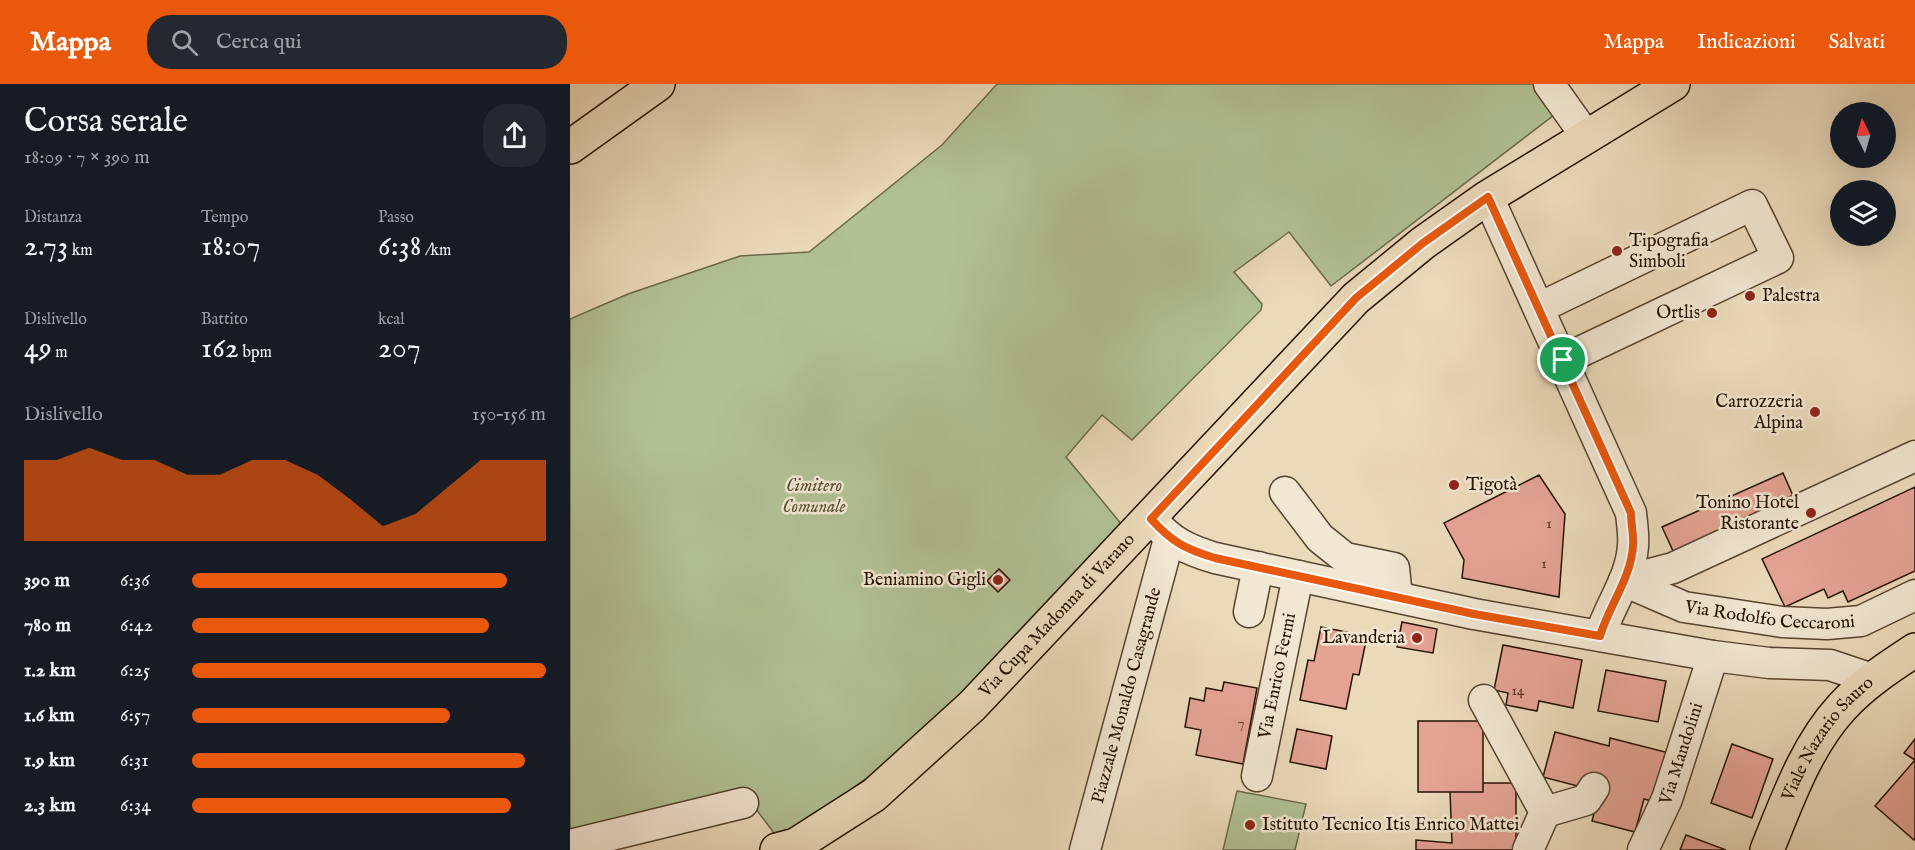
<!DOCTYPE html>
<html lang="it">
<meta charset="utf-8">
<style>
:root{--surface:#171b24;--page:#242831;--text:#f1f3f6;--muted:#9ea1a6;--accent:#ea580c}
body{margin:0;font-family:"IM FELL English",serif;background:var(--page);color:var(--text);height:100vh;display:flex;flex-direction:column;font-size:22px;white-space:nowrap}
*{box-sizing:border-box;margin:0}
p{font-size:20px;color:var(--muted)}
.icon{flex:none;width:33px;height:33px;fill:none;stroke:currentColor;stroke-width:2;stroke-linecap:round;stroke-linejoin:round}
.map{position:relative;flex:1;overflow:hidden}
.details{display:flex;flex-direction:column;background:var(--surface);width:570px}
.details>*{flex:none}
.needle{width:39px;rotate:355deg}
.fabs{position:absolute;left:1260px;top:18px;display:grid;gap:12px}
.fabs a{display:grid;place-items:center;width:66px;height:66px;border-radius:50%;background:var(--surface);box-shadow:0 6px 24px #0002;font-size:30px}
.pin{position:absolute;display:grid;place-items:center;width:51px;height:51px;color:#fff;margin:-26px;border:3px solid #fff;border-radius:50%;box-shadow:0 2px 6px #0007}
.round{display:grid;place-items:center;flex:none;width:63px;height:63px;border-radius:24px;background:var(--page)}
.headline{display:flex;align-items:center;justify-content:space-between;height:102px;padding:0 24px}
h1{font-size:33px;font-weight:600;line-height:45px}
.figures{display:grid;grid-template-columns:repeat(3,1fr);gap:9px;height:102px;padding:6px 24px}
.figures div{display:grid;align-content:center}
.figures b{font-size:30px;font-weight:600}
.figures small{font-size:16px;font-weight:400}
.figures p{font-size:16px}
.chart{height:168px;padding:12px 24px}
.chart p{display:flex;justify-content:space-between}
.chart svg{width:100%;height:108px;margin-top:6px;fill:var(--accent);opacity:.7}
ul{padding:0 24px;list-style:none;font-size:20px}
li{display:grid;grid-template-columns:96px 72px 1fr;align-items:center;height:45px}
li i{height:15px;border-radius:8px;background:var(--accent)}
header{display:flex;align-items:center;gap:36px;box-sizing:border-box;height:84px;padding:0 30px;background:var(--accent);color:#fff}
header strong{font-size:28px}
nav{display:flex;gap:33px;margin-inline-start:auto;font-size:21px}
.search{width:420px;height:54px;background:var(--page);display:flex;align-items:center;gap:15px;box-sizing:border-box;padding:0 21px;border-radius:24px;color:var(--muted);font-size:22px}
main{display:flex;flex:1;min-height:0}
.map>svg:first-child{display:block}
</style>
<header>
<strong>Mappa</strong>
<div class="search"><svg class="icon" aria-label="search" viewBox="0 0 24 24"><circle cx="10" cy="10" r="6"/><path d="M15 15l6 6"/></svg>Cerca qui</div>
<nav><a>Mappa</a><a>Indicazioni</a><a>Salvati</a></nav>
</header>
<main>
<section class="details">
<div class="headline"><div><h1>Corsa serale</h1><p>18:09 · 7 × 390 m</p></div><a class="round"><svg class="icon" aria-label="share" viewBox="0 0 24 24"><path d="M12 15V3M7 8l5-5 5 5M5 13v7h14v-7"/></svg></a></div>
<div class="figures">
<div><p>Distanza</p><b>2.73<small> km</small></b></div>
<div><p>Tempo</p><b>18:07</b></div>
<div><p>Passo</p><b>6:38<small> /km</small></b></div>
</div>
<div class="figures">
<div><p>Dislivello</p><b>49<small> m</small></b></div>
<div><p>Battito</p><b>162<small> bpm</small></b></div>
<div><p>kcal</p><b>207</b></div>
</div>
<div class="chart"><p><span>Dislivello</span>150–156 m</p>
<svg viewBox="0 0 160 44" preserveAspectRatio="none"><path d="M0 44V11L10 11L20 6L30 11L40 11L50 17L60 17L70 11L80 11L90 17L100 27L110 38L120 33L130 22L140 11L150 11L160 11V44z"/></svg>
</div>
<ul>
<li><b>390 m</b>6:36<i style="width:89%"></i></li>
<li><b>780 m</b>6:42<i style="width:84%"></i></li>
<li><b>1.2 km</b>6:25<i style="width:100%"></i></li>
<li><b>1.6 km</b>6:57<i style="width:73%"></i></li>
<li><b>1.9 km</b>6:31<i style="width:94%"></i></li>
<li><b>2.3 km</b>6:34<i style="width:90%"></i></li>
</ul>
</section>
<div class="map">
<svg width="1345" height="766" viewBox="0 0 1345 766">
<rect width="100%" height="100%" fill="#ebdaba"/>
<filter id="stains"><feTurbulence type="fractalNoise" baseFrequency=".00333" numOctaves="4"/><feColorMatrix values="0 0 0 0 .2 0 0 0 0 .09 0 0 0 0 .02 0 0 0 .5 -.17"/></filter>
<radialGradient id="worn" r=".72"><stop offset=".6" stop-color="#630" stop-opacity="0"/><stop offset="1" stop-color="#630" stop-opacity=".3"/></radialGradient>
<!-- green -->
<path fill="#b1c195" stroke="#6b694a" stroke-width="1.5" d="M427 0H968L988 28 761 202 719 148 664 188 692 220 691 226 562 356 532 331 496 373 553 442 346 657 224 748 204 749 171 705 46 737 0 745V235L58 210 170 172 239 168 372 61Z
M667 707 736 720 725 766H653Z"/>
<!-- building -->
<path fill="#e5a394" stroke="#251100" stroke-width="1.5" d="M1213 389 1224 414 1104 469 1092 443Z
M969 391 995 430 989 513 892 494 894 476 874 439Z
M1345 403V487L1278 518 1273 507 1258 514 1254 505 1215 523 1192 475Z
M429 485 440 496 428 508 417 497Z
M832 538 867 545 863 569 827 563Z
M751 543 797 552 789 591 783 590 776 625 730 616 738 576 744 577Z
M933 561 1012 576 1003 624 969 617 967 627 936 621 938 609 924 606Z
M1036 586 1096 597 1088 638 1028 627Z
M654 598 687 604 673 680 626 671 631 646 615 643 620 614 634 617 636 604 652 607Z
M848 637H913V708H848Z
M727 645 762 652 756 685 720 678Z
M985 648 1039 662 1040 654 1099 669 1086 718 1074 715 1065 748 1022 737 1032 698 1019 705 973 693Z
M1345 655V676L1334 669Z
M1162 660 1203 675 1182 734 1141 719Z
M1345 676V754L1344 756 1305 722Z
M913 699H946V766H846V756L882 759 880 708H913Z
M1116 751 1156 766H1110Z"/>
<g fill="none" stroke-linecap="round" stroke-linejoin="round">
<defs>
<g id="minor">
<path d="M979 0 1016 52"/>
<path d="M918 113 1061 429C1062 440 1064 451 1063 462 1061 494 1039 522 1030 552"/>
<path d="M969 224 1182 121 1208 174 993 276"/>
<path d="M715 408 750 454 775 474 824 484 827 513"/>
<path d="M581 435C602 458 615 465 645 474L904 530 1143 572 1199 579 1260 581 1302 595"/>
<path d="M1054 497 1103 484 1345 372"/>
<path id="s1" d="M1054 497 1114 523 1212 538 1257 540 1291 537 1345 511"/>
<path d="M679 528 688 483"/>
<path d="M914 616 975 728 958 766"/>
<path id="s2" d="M687 692 728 492"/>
<path d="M975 728 1016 716 1024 704"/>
<path d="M0 761 173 719"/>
<path id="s3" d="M515 766 599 455"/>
<path id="s4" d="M1073 766 1097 715 1143 572"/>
</g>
<g id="major">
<path d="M0 63 88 0"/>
<path id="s5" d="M207 766 226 761 304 711 402 622 786 214 853 159 918 113 1103 0"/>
<path id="s6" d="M1197 766C1217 717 1236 662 1272 623 1293 600 1319 583 1345 566"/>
</g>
</defs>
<!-- minor casing -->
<use href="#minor" stroke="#56432e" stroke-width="33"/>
<!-- major casing -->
<use href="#major" stroke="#251100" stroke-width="36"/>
<!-- minor -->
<use href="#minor" stroke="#f2e7d2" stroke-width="30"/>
<!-- major -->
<use href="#major" stroke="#ebdaba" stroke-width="33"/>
</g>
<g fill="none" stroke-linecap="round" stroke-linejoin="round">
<defs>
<path id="route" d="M918 113 1061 429C1061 440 1064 451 1063 462 1061 494 1039 522 1030 552L904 530 645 474C615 465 602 458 581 435L786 214 853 159Z"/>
</defs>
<!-- route casing -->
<use href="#route" stroke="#fff" stroke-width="12"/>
<!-- route -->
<use href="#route" stroke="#ea580c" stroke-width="8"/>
</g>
<!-- markers -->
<g fill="#8f2418" stroke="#f2e7d2" stroke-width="2">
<circle cx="1047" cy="167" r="6"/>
<circle cx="1180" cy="212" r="6"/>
<circle cx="1142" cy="229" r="6"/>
<circle cx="1245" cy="328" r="6"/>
<circle cx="884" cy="401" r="6"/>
<circle cx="1241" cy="429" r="6"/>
<circle cx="428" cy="496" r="6"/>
<circle cx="847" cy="554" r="6"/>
<circle cx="680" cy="741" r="6"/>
</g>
<g text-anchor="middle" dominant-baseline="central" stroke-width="5" stroke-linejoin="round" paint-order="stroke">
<!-- number labels -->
<g font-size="15" fill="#553625">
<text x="979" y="439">1</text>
<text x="974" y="479">1</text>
<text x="948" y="606">14</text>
<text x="671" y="638">7</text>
</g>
<!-- poi labels -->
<g font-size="18" fill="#251100" stroke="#f2e7d2" text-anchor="end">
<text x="1059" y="157" text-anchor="start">Tipografia<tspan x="1059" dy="21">Simboli</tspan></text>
<text x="1192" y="212" text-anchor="start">Palestra</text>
<text x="1130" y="229">Ortlis</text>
<text x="1233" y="318">Carrozzeria<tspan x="1233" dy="21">Alpina</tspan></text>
<text x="896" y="401" text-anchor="start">Tigotà</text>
<text x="1229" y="419">Tonino Hotel<tspan x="1229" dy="21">Ristorante</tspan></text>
<text x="416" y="496">Beniamino Gigli</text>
<text x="835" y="554">Lavanderia</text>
<text x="692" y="741" text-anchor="start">Istituto Tecnico Itis Enrico Mattei</text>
</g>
<!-- park labels -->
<g font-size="18" font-style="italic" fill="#564f34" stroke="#f2e7d2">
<text x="244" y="402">Cimitero<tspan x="244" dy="21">Comunale</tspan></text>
</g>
<!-- street labels -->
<g font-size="18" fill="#251100" stroke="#f2e7d2">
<text stroke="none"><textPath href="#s1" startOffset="152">Via Rodolfo Ceccaroni</textPath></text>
<text stroke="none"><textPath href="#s5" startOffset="369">Via Cupa Madonna di Varano</textPath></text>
<text stroke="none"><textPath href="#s2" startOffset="102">Via Enrico Fermi</textPath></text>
<text stroke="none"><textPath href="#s3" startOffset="160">Piazzale Monaldo Casagrande</textPath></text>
<text stroke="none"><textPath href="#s6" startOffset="128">Viale Nazario Sauro</textPath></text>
<text stroke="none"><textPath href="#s4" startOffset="104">Via Mandolini</textPath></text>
</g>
</g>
<rect width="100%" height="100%" filter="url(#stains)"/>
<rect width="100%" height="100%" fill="url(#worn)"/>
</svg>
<div class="fabs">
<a><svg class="needle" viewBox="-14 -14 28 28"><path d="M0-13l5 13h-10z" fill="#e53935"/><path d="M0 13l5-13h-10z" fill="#9ea1a6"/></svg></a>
<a><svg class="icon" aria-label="layers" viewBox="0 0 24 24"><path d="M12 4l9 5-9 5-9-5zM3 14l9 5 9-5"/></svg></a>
</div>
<div class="pin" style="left:993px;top:276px;background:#1e9e55"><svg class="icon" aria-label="arrive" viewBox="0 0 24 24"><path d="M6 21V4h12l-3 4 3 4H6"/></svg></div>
</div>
</main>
